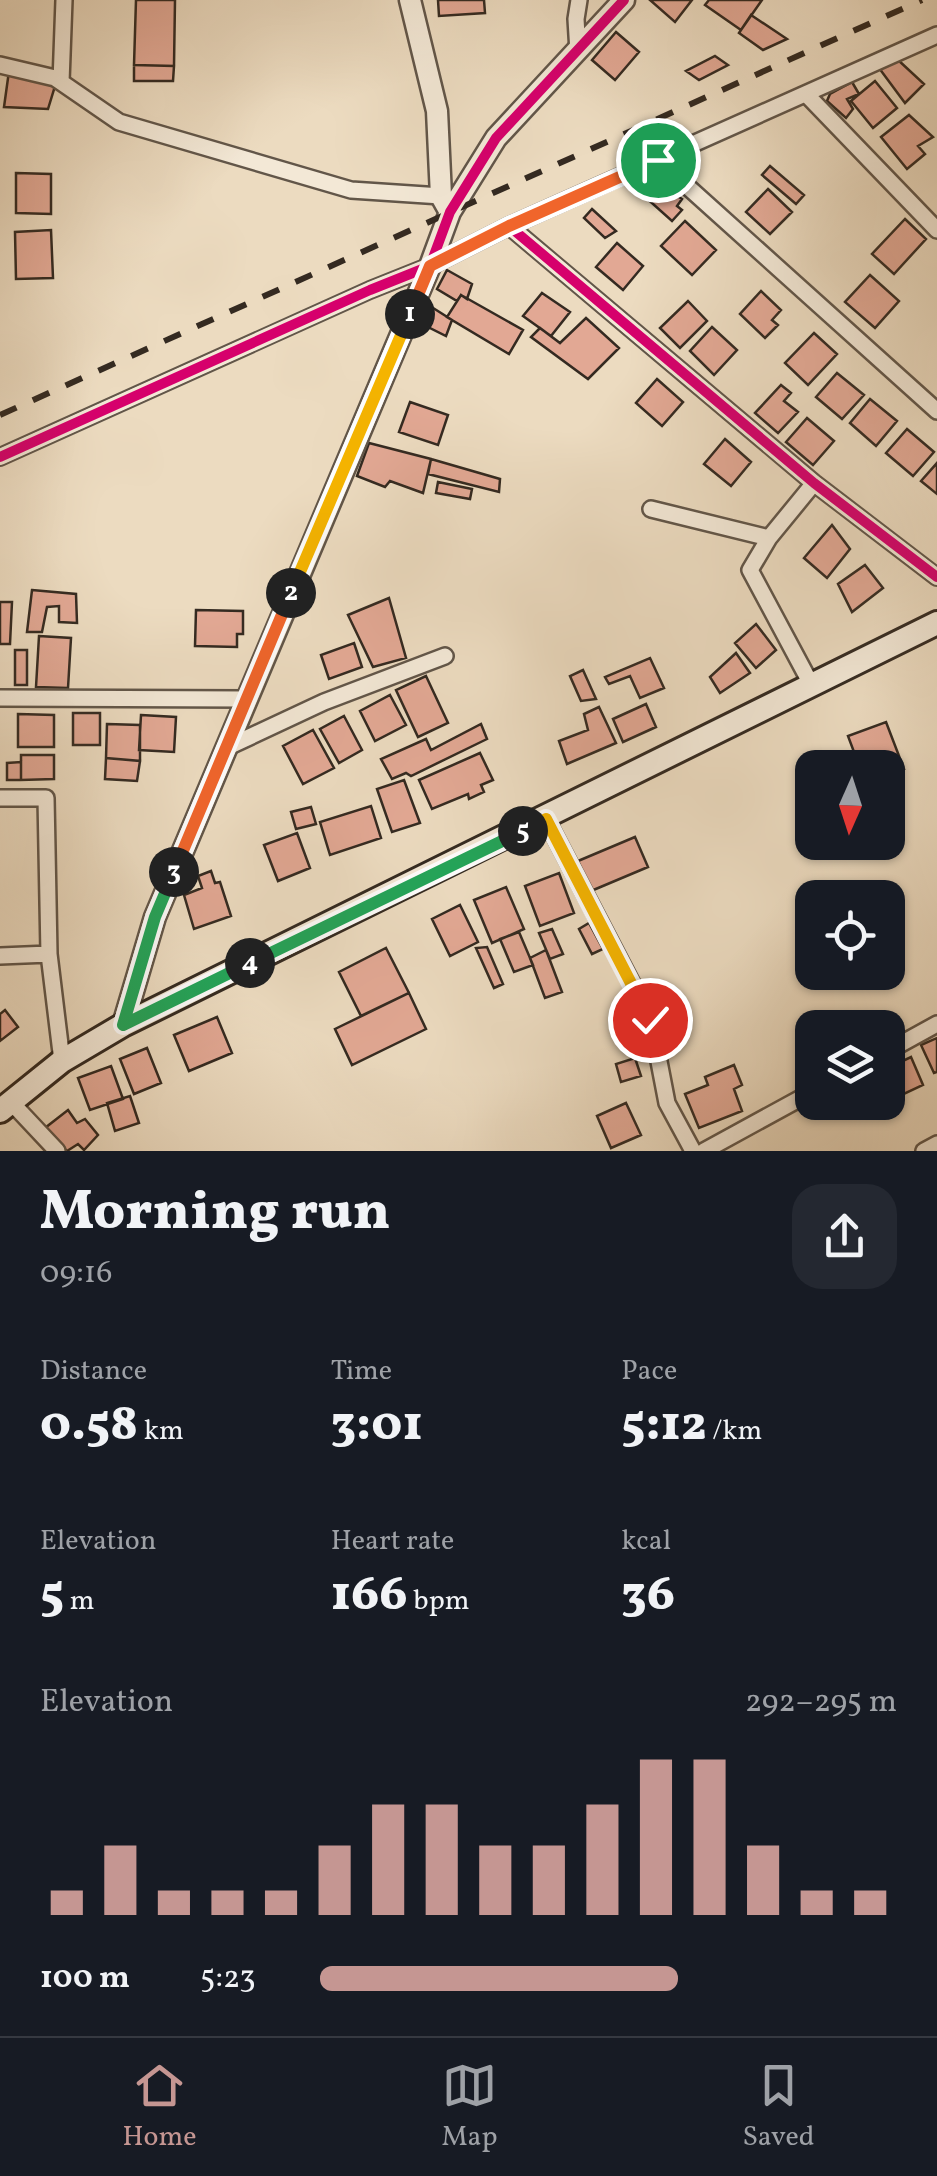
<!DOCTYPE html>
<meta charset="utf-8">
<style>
:root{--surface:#171b24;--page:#242831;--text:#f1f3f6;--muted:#9ea1a6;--line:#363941;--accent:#c59692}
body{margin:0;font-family:Vollkorn,serif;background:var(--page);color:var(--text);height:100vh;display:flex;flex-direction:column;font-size:38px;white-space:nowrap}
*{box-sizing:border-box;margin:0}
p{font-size:32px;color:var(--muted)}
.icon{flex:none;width:55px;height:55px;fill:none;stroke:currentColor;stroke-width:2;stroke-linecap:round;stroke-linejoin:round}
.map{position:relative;height:1151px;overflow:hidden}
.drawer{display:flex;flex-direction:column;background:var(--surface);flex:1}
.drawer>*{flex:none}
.needle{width:65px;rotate:183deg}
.tools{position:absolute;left:795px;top:750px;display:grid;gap:20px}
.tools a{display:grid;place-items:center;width:110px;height:110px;border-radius:20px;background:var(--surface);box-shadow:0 2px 8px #0004;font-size:50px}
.pin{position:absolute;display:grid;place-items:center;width:85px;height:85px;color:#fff;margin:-42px;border:5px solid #fff;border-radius:50%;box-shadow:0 2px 10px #0007}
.km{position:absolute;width:50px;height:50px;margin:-25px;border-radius:50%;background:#222;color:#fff;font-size:28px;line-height:50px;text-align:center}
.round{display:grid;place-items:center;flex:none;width:105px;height:105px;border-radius:30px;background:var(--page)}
.headline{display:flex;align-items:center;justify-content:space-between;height:170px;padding:0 40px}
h1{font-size:55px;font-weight:800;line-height:75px}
.figures{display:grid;grid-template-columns:repeat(3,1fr);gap:15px;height:170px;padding:10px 40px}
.figures div{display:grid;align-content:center}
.figures b{font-size:50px;font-weight:800}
.figures small{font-size:28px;font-weight:400}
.figures p{font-size:28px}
.chart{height:280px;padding:20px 40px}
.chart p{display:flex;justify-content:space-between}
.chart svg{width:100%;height:180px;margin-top:10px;stroke:var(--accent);stroke-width:6}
ul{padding:0 40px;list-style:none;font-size:32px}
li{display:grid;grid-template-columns:160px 120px 1fr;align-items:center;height:75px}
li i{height:25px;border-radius:12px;background:var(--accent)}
.menu{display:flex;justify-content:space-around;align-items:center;height:140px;border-top:2px solid var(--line);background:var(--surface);font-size:28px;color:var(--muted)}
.menu a{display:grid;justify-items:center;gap:5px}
.menu .current{color:var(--accent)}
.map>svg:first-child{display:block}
</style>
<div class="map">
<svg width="937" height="1151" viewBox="0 0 937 1151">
<rect width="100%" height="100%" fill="#ecdbc0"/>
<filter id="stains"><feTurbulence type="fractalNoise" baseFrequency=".002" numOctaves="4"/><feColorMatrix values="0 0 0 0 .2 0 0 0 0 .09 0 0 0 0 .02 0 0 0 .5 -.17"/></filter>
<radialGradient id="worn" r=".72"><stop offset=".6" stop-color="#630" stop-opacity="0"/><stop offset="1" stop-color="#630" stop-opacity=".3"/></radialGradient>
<!-- building -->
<path fill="#e2a894" stroke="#342a21" stroke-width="2.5" d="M136 0H175L174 66 134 65Z
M438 0H484L485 13 439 16Z
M650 0H692L675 22Z
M709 0H762L741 30 705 5Z
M751 15 787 39 763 50 739 33Z
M616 32 639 52 615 80 592 60Z
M715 56 728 65 699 80 686 71Z
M897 59 924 84 905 103 879 68Z
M134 65 174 66 173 81H134Z
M9 71 55 86 48 109 4 107Z
M875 81 897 108 873 128 851 101Z
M852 82 859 94 847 99 853 109 846 118 827 101 830 94Z
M909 115 933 137 918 146 925 154 907 169 881 137Z
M770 166 804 195 796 204 762 175Z
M16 173 51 174V214L16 213Z
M653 180 682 199 677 206 682 210 672 221 643 195Z
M768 189 792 212 770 234 746 212Z
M592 209 616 231 605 238 584 218Z
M905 219 926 239 894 274 872 254Z
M685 221 716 250 692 275 661 246Z
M51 230 53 278 16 279 15 232Z
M617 243 643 266 623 290 596 267Z
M447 270 472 284 467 299 461 295 457 301 437 289Z
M870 275 899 301 875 328 845 302Z
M761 291 781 310 772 320 778 325 765 338 740 314Z
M542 293 570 312 551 336 523 316Z
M461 295 523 330 509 354 447 317Z
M688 301 707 321 680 348 660 328Z
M430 306 452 320 446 336 420 323Z
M586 318 619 348 588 379 531 337 540 328 560 343Z
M712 327 737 350 714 375 690 351Z
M814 333 837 354 808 385 785 363Z
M837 373 864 395 842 419 816 397Z
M657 379 683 402 662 426 636 403Z
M781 385 791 393 784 401 798 412 778 433 755 413Z
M870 399 897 421 876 446 850 423Z
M410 402 448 415 438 445 399 432Z
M807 418 834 441 813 465 786 442Z
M907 429 934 452 913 476 886 453Z
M725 439 751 462 731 486 704 464Z
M369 443 431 459 423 493 390 481 385 487 357 476Z
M431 459 500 479 499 492 428 474Z
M937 463V494L921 481Z
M438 482 472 489 470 499 436 493Z
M832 525 850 549 827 578 804 558Z
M865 565 883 588 852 612 838 584Z
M32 590 76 594 77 623 59 622V606L47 607 42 632H27Z
M389 598 406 658 373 667 348 615Z
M0 602H12L10 644H0Z
M196 610 243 611V634H237V647L195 646Z
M756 624 776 650 756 668 735 643Z
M39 636 71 638 68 688 36 687Z
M354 643 362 667 329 679 321 655Z
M15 650H27V685H15Z
M736 653 750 673 720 693 710 677Z
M650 658 664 688 640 698 630 676 609 684 605 677Z
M583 670 596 699 581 701 570 676Z
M426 676 448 723 418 737 396 690Z
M390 695 406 725 375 741 360 711Z
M646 704 656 727 623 742 613 719Z
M599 707 616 743 567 764 559 741 588 730 584 714Z
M73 713H100V745H73Z
M18 714 54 715V747H18Z
M141 715 176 717 174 752 139 750Z
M344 716 362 750 339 763 320 729Z
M886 722 904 769 888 775V768H860L848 736Z
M107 724 140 725V761L106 758Z
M481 724 487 739 411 776 406 773 392 779 381 759 426 739 431 750Z
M313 730 334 768 303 784 283 746Z
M480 753 493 780 481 785 484 792 469 799 468 794 432 809 419 780Z
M21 755H54V779L21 780Z
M106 758 140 761 137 781 105 779Z
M21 762V780H7V763Z
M404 780 420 823 392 832 377 789Z
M371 806 381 838 330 855 320 822Z
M311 807 316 824 296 829 291 812Z
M297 833 310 868 278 881 264 845Z
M635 837 648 867 591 891 578 861Z
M211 871 215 883 220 882 231 916 194 929 184 895 202 888 198 876Z
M559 873 574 913 540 926 525 886Z
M506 887 524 929 492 943 474 900Z
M460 905 478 942 450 956 432 919Z
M589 923 603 949 592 954 579 929Z
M552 929 563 954 550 959 539 933Z
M519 932 533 965 514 972 500 939Z
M487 947 503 984 494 988 476 948Z
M386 948 409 993 361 1016 339 972Z
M546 950 562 992 545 998 530 958Z
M409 993 426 1029 352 1065 335 1029Z
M5 1010 18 1027 0 1041V1014Z
M217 1017 232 1053 189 1071 174 1035Z
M937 1038V1072L934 1073 921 1045Z
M147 1048 161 1083 134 1094 120 1059Z
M911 1057 923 1085 893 1099 888 1086V1068Z
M635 1058 641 1076 621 1082 616 1064Z
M734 1065 742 1085 734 1089 742 1111 699 1128 685 1094 708 1085 705 1077Z
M111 1066 123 1099 90 1110 78 1078Z
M130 1096 139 1123 115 1131 107 1103Z
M626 1103 641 1135 611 1148 597 1116Z
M68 1110 77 1123 85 1119 98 1135 84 1150 78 1144 67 1151 45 1128Z"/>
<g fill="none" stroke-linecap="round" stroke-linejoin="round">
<defs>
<path id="minor" d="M578 52 576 19 579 0
M0 65 55 78 119 122 351 190 441 196
M61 82 64 0
M806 94 937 230
M658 160 937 411
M509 226 937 35
M0 457 370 290 430 266 509 226 814 483 937 577
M651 509 769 538 814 483
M769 538 750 570 811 684
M0 698 246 699
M228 747 324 702 445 656
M0 798H46L49 954 62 1061
M546 819 651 1020 667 1103 693 1151
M0 956 49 954
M888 1051 937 1024
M11 1102 57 1151
M704 1151 812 1092
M924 1151 937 1144"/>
<path id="tertiary" d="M410 0 437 111 441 196 450 212
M123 1025 155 917 430 266 450 212 496 138 624 0"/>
<path id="secondary" d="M0 1111 62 1061 123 1025 937 623"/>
</defs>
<!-- minor casing -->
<use href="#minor" stroke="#625649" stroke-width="20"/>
<!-- tertiary casing -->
<use href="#tertiary" stroke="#625649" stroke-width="25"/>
<!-- secondary casing -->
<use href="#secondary" stroke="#342a21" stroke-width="28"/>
<!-- minor -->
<use href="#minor" stroke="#f3e8d6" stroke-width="15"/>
<!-- tertiary -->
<use href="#tertiary" stroke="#f3e8d6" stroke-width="20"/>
<!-- secondary -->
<use href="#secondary" stroke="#f3e8d6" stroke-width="22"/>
<!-- rail -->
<path stroke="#342a21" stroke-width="6" stroke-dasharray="18 18" stroke-linecap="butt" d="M0 415 922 0"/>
<defs>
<path id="cycleway" d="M0 457 370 290 430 266 509 226 814 483 937 577
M123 1025 155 917 430 266 450 212 496 138 624 0"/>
</defs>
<!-- cycleway casing -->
<use href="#cycleway" stroke="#f3e8d6" stroke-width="16"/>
<!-- cycleway -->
<use href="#cycleway" stroke="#d6006c" stroke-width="10"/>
</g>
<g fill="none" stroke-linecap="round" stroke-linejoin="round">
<defs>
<path id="split-1" d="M410 314 430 266 509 226 658 160"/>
<path id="split-2" d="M291 593 410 314"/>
<path id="split-3" d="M174 872 291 593"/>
<path id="split-4" d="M174 872 155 917 123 1025 250 963"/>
<path id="split-5" d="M250 963 523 831"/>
<path id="split-6" d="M523 831 546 819 650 1020"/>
</defs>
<!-- split-1 casing -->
<use href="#split-1" stroke="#fff" stroke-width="20"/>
<!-- split-2 casing -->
<use href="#split-2" stroke="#fff" stroke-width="20"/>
<!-- split-3 casing -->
<use href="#split-3" stroke="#fff" stroke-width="20"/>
<!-- split-4 casing -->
<use href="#split-4" stroke="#fff" stroke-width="20"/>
<!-- split-5 casing -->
<use href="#split-5" stroke="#fff" stroke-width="20"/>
<!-- split-6 casing -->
<use href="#split-6" stroke="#fff" stroke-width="20"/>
<!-- split-1 -->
<use href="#split-1" stroke="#f0652b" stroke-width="12"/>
<!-- split-2 -->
<use href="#split-2" stroke="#f5b400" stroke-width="12"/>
<!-- split-3 -->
<use href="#split-3" stroke="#f0652b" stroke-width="12"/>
<!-- split-4 -->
<use href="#split-4" stroke="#22a559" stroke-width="12"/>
<!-- split-5 -->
<use href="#split-5" stroke="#22a559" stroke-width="12"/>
<!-- split-6 -->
<use href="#split-6" stroke="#f5b400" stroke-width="12"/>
</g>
<rect width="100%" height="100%" filter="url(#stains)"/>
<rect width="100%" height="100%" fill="url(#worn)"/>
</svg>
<div class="tools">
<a><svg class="needle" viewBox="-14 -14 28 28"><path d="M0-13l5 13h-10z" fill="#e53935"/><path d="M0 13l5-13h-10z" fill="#9ea1a6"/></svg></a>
<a><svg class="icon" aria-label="locate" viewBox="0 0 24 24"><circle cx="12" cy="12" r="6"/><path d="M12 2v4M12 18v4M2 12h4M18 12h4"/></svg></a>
<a><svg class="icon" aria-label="layers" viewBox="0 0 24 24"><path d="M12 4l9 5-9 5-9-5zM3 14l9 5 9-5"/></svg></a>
</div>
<div class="pin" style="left:658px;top:160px;background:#1e9e55"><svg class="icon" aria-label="arrive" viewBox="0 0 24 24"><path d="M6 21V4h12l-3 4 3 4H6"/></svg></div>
<div class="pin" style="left:650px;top:1020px;background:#d93025"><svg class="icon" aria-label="check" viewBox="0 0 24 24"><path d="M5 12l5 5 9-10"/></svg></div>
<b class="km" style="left:410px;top:314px">1</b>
<b class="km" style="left:291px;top:593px">2</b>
<b class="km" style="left:174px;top:872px">3</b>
<b class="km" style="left:250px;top:963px">4</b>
<b class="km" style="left:523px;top:831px">5</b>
</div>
<section class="drawer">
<div class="headline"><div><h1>Morning run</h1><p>09:16</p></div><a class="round"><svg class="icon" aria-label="share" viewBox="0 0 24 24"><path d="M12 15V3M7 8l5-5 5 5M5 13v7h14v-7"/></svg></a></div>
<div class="figures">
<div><p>Distance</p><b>0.58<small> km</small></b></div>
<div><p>Time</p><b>3:01</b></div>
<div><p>Pace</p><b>5:12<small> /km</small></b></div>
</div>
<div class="figures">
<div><p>Elevation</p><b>5<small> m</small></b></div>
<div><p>Heart rate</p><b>166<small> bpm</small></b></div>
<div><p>kcal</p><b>36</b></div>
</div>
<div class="chart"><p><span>Elevation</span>292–295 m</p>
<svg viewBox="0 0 160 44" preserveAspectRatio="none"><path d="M5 44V38M15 44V27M25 44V38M35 44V38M45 44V38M55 44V27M65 44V17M75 44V17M85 44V27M95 44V27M105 44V17M115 44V6M125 44V6M135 44V27M145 44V38M155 44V38"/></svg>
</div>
<ul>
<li><b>100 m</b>5:23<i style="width:62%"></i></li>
</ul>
</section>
<nav class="menu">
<a class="current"><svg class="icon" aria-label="home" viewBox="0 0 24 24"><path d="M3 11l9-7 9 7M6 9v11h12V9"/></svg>Home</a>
<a><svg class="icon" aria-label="map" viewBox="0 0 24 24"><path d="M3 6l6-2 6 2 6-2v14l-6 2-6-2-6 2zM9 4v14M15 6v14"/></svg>Map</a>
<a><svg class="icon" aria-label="saved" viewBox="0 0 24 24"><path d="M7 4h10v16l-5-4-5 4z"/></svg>Saved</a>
</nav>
